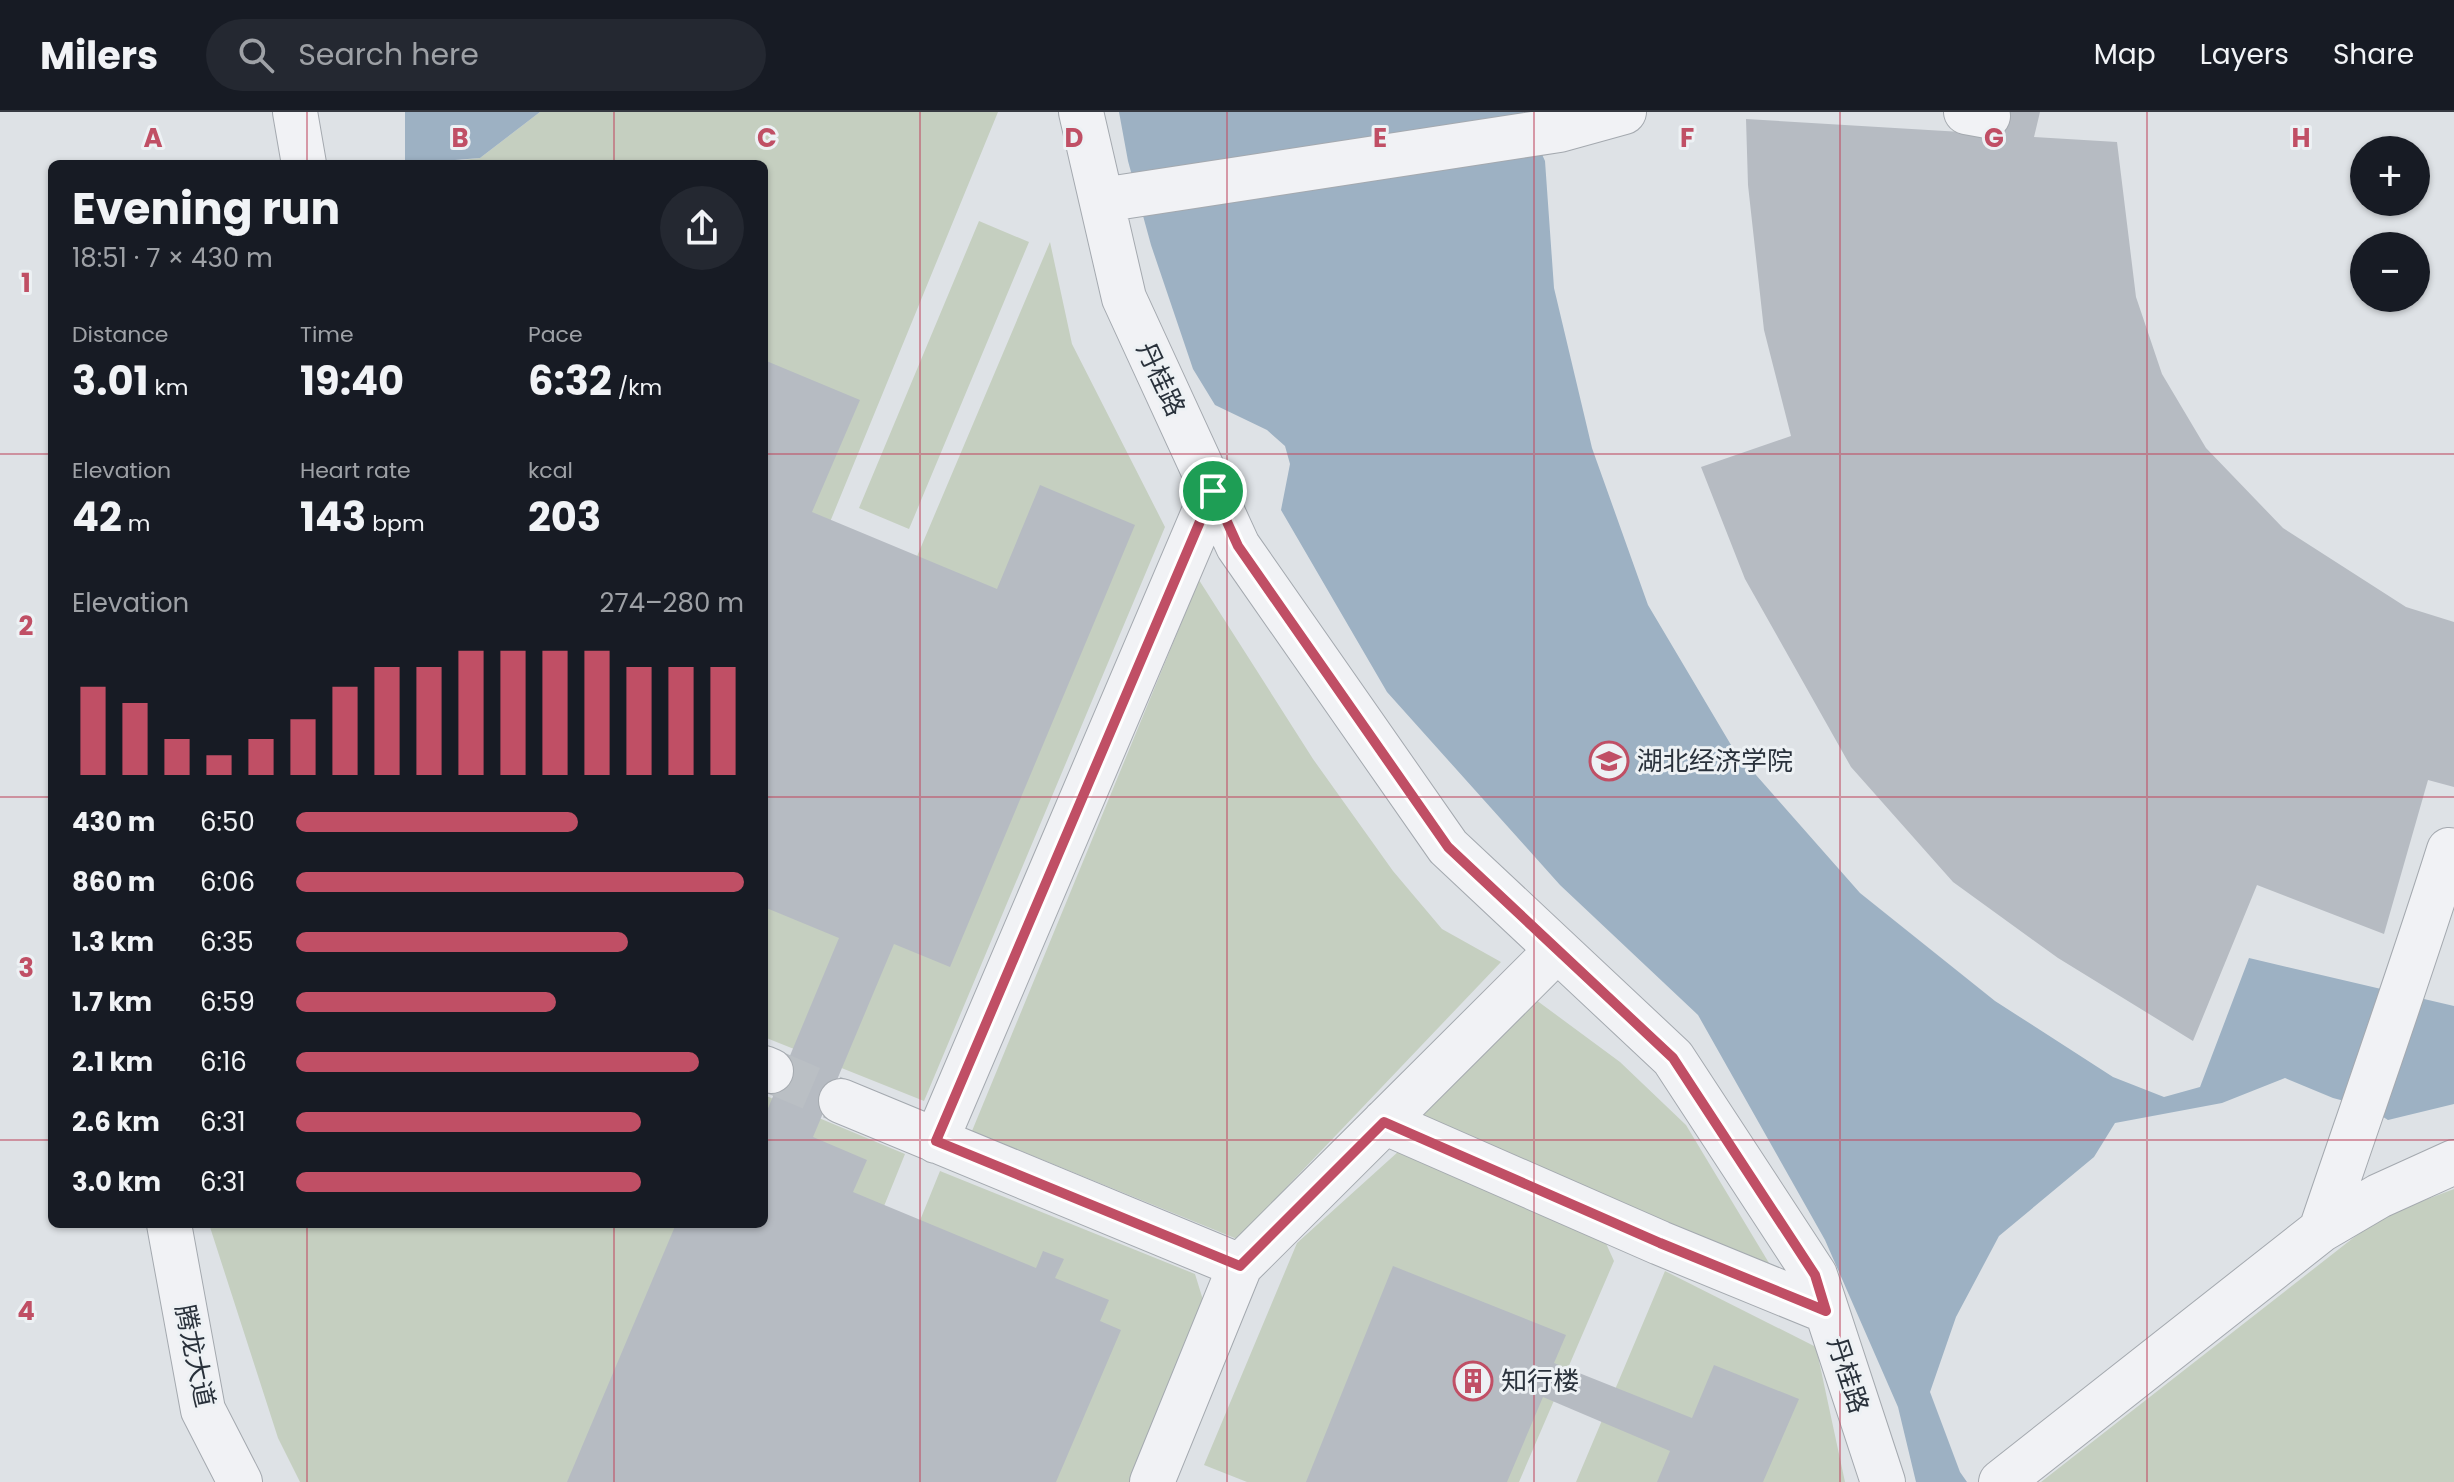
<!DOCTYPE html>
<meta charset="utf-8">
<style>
:root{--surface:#171b24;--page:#242831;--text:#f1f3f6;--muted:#9ea1a6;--line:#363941;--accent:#c04f65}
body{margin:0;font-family:Poppins,"Noto Sans SC",sans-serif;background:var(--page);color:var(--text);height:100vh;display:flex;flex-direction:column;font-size:30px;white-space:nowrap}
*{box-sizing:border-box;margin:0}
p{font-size:26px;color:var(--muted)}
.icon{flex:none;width:44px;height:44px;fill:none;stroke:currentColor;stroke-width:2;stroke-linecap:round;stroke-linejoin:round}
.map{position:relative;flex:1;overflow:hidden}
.details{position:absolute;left:48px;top:48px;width:720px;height:1068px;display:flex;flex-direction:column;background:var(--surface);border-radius:12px;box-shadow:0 2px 6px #0004}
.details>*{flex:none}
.tools{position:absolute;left:2350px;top:24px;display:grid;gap:16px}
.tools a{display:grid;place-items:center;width:80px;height:80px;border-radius:50%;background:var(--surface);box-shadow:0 2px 6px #0004;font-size:40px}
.pin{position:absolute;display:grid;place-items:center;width:68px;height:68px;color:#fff;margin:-34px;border:4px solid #fff;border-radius:50%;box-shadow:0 2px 8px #0007}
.round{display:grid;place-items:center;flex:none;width:84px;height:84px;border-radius:42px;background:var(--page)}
.overview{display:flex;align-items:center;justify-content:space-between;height:136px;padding:0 24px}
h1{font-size:44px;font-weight:700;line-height:60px}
.figures{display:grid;grid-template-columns:repeat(3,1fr);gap:12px;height:136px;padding:8px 24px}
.figures div{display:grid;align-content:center}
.figures b{font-size:40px;font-weight:700}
.figures small{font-size:22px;font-weight:400}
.figures p{font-size:22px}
.chart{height:224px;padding:16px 24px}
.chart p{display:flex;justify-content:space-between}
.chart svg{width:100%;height:144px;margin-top:8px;stroke:var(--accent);stroke-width:6}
ul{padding:0 24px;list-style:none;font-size:26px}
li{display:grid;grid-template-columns:128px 96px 1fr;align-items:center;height:60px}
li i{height:20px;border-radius:10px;background:var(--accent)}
header{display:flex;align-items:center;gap:48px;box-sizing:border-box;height:112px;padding:0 40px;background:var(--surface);border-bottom:2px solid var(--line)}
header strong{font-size:38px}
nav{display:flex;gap:44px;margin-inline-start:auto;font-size:28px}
.search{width:560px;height:72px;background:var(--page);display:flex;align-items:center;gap:20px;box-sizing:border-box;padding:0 28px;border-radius:44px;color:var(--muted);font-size:30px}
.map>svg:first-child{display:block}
</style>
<header>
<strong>Milers</strong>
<div class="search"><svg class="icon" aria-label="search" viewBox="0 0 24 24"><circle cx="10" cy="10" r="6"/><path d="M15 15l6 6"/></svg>Search here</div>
<nav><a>Map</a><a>Layers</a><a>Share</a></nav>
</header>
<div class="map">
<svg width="2454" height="1370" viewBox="0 0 2454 1370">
<rect width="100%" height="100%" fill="#dee2e6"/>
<!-- green -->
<path fill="#c5cfc0" d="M540 0H998L764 571V52H427L480 46Z
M979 109 1029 130 909 417 859 396Z
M1050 130 1072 232 1165 415 924 989 764 925V806Z
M1199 468 1313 647 1393 759 1442 817 1501 850 1237 1127 972 1019Z
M1532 885 1620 950 1686 1013 1775 1161 1414 1002Z
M764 983 905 1042 773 1370H300L278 1326 209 1112H764Z
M1399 1039 1604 1127 1614 1149 1519 1370H1247L1204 1353 1297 1131Z
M940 1059 1195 1162 1203 1188 1133 1370H814Z
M2454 1077V1370H2041L2380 1105Z
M1665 1159 1816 1235 1845 1370H1576Z"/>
<!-- water -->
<path fill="#9db1c3" d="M405 0H540L480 46 405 52Z
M1119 0H1523L1545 49 1554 176 1592 336 1648 493 1734 638 1860 781 1995 889 2113 965 2164 985 2200 975 2249 846 2454 894V992L2388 1008 2367 995 2333 986 2285 966 2222 991 2115 1011 2094 1045 1999 1124 1956 1205 1930 1280 1960 1360 1967 1370H1916L1898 1295 1825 1128 1698 903 1560 773 1387 580 1281 398 1290 352 1285 334 1267 318 1215 293 1193 257 1151 133 1128 49Z"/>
<!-- building -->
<path fill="#b6bbc2" d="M2000 0H2040L2034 25 2117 30 2136 185 2162 262 2206 336 2283 416 2406 495 2454 510V675L2428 668 2384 822 2257 773 2193 929 2058 846 1953 770 1851 655 1745 467 1701 355 1791 324 1764 218 1748 73 1746 7 1995 22Z
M764 248 860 288 812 400 997 477 1040 373 1135 413 950 855 894 832 813 1025 867 1048 853 1080 1036 1156 1043 1139 1064 1147 1055 1166 1109 1188 1100 1209 1121 1218 1056 1370H567L676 1112H764V1006L839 826 764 795Z
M1393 1154 1566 1223 1554 1251 1692 1306 1714 1253 1799 1287 1763 1370H1657L1670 1339 1543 1285 1507 1370H1306Z"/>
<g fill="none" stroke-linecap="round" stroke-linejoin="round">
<!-- minor-tunnel -->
<path stroke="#babfc4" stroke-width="44" stroke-dasharray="44 22" stroke-linecap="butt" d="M771 959 841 989"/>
<defs>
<path id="minor" d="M295 0 304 52
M1081 0 1124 186 1238 434 1448 735 1673 946 1815 1163 1883 1370
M1966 0 1988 4
M1102 88 1559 18 1624 0
M764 956 771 959
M841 989 1240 1154
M1384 1010 1660 1131 1826 1199
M936 1029 1213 379
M169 1112 203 1298 240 1370
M2321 1118C2364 991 2409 865 2449 738
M1152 1370 1240 1154 1557 838
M2001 1370 2321 1118 2379 1084 2454 1050"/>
</defs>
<!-- minor casing -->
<use href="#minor" stroke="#a4a9af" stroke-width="46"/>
<!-- minor -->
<use href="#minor" stroke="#f1f2f5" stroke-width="44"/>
</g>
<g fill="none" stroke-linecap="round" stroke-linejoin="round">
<defs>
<path id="route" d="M1213 379 1238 434 1448 735 1673 946 1815 1163 1826 1199 1660 1131 1384 1010 1240 1154 936 1029Z"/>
</defs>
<!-- route casing -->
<use href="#route" stroke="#fff" stroke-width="16"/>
<!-- route -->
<use href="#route" stroke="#c04f65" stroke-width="10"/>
</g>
<!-- grid -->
<path fill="none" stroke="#c04f65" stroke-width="2" stroke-opacity="0.55" d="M307 0V52M614 0V52M920 0V1370M1227 0V1370M1534 0V1370M1840 0V1370M2147 0V1370M0 342H52M764 342H2454M0 685H52M764 685H2454M0 1028H52M764 1028H2454M307 1112V1370M614 1112V1370"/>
<!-- icons -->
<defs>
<symbol id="university-ring" viewBox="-11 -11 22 22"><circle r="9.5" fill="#edf1f4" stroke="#c04f65" stroke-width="1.5"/><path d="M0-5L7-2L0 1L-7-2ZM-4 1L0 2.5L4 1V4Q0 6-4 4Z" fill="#c04f65"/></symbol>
<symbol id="building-ring" viewBox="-11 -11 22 22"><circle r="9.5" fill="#edf1f4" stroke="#c04f65" stroke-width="1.5"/><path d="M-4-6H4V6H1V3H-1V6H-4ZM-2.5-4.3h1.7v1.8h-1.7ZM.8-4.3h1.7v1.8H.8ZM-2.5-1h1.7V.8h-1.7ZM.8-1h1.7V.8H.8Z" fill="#c04f65"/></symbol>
</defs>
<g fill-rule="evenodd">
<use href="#university-ring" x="1587" y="627" width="44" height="44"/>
<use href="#building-ring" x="1451" y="1247" width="44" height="44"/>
</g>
<g text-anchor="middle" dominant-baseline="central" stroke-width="6" stroke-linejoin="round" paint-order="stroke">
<!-- street labels -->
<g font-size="26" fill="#29313b" stroke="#edf1f4">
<text transform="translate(1161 267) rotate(65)">丹桂路</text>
<text transform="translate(195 1244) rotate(78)">腾龙大道</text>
<text transform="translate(1848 1263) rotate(72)">丹桂路</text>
</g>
<!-- poi labels -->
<g font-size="26" fill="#29313b" stroke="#edf1f4" text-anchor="start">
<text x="1637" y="649">湖北经济学院</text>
<text x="1501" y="1269">知行楼</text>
</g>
</g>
<g font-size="26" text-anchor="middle" font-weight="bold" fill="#c04f65" stroke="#edf1f4" stroke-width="6" stroke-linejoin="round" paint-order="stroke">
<text x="153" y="35">A</text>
<text x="460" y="35">B</text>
<text x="767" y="35">C</text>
<text x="1074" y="35">D</text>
<text x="1380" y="35">E</text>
<text x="1687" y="35">F</text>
<text x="1994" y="35">G</text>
<text x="2301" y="35">H</text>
<text x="26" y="180">1</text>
<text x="26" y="523">2</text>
<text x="26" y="865">3</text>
<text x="26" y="1208">4</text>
</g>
</svg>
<div class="tools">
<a>+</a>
<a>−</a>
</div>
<div class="pin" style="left:1213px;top:379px;background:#1e9e55"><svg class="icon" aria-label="arrive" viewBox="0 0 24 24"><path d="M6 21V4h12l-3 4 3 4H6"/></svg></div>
<section class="details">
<div class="overview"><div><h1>Evening run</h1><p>18:51 · 7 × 430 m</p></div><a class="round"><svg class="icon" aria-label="share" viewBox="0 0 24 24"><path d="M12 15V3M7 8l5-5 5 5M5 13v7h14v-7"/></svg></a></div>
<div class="figures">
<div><p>Distance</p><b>3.01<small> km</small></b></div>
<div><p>Time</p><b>19:40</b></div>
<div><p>Pace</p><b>6:32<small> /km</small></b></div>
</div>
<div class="figures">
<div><p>Elevation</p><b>42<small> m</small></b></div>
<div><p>Heart rate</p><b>143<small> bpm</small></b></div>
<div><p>kcal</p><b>203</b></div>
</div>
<div class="chart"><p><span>Elevation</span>274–280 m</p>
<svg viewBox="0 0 160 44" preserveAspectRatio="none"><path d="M5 44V17M15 44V22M25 44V33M35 44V38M45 44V33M55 44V27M65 44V17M75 44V11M85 44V11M95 44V6M105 44V6M115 44V6M125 44V6M135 44V11M145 44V11M155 44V11"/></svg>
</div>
<ul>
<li><b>430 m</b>6:50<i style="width:63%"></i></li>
<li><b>860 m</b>6:06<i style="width:100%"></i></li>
<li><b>1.3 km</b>6:35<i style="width:74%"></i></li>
<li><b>1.7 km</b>6:59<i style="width:58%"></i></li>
<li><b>2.1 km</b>6:16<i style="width:90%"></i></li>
<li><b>2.6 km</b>6:31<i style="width:77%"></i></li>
<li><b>3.0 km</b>6:31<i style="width:77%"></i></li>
</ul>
</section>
</div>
